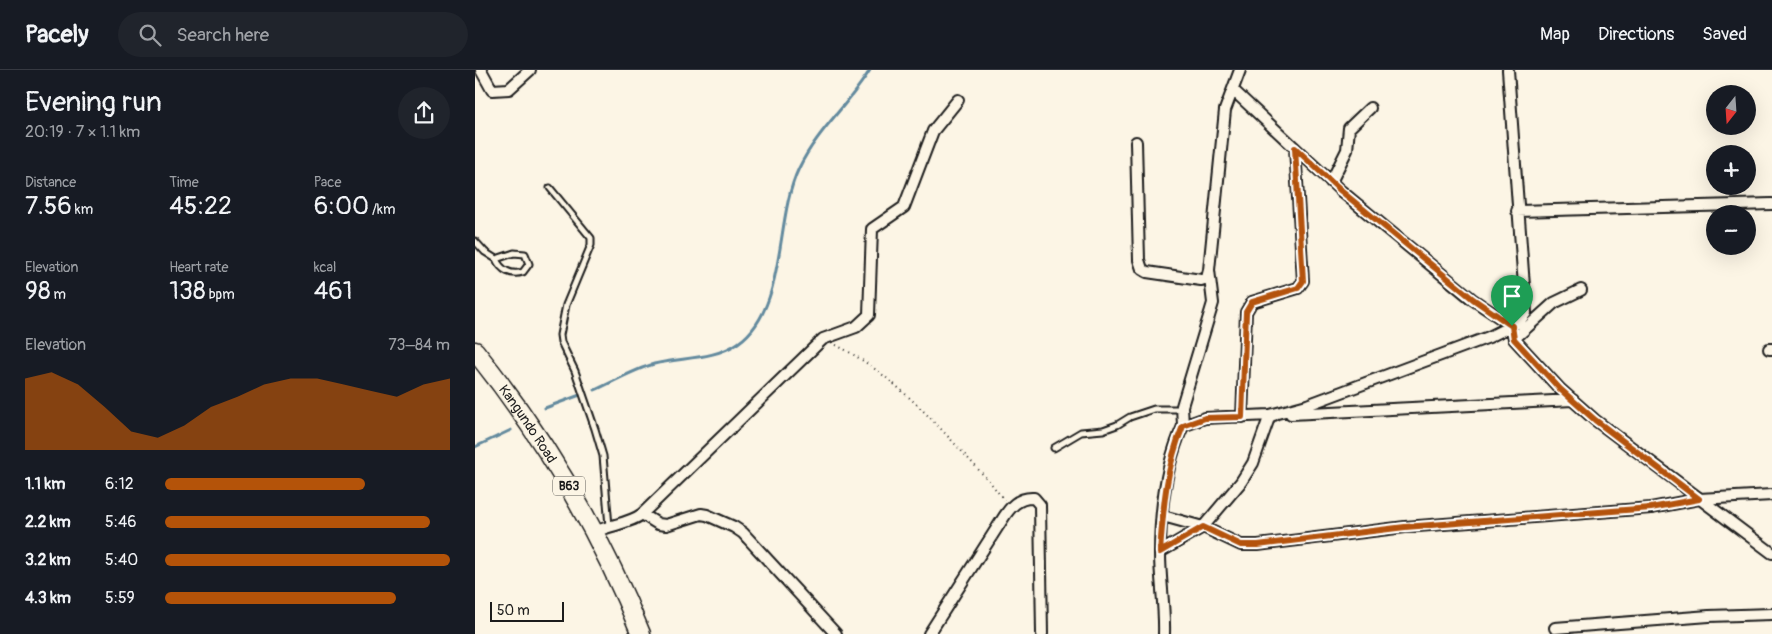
<!DOCTYPE html>
<meta charset="utf-8">
<style>
:root{--surface:#171b24;--page:#20242c;--text:#f1f3f6;--muted:#9ea1a6;--line:#363941;--accent:#b45309}
body{margin:0;font-family:Pangolin,sans-serif;background:var(--page);color:var(--text);height:100vh;display:flex;flex-direction:column;font-size:19px;white-space:nowrap}
*{box-sizing:border-box;margin:0}
p{font-size:16px;color:var(--muted)}
.icon{flex:none;width:28px;height:28px;fill:none;stroke:currentColor;stroke-width:2;stroke-linecap:round;stroke-linejoin:round}
.map{position:relative;flex:1;overflow:hidden}
.details{display:flex;flex-direction:column;background:var(--surface);width:475px}
.details>*{flex:none}
.needle{width:32px;rotate:197deg}
.fabs{position:absolute;left:1231px;top:15px;display:grid;gap:10px}
.fabs a{display:grid;place-items:center;width:50px;height:50px;border-radius:50%;background:var(--surface);box-shadow:0 5px 20px #0002;font-size:25px}
.scale{position:absolute;left:15px;bottom:12px;width:74px;box-sizing:border-box;padding-left:5px;border:2px solid #1c1c1c;border-top:0;font-size:14px;line-height:18px;white-space:nowrap;color:#1c1c1c;-webkit-text-stroke:4px #fcf5e5;paint-order:stroke}
.pin{position:absolute;display:grid;place-items:center;width:42px;height:42px;color:#fff;margin:-51px -21px;border-radius:50% 50% 50% 0;rotate:-45deg;box-shadow:0 0 5px #0007}
.pin .icon{rotate:45deg}
.round{display:grid;place-items:center;flex:none;width:52px;height:52px;border-radius:26px;background:var(--page)}
.summary{display:flex;align-items:center;justify-content:space-between;height:85px;padding:0 25px}
h1{font-size:28px;font-weight:600;line-height:38px}
.metrics{display:grid;grid-template-columns:repeat(3,1fr);gap:8px;height:85px;padding:5px 25px}
.metrics div{display:grid;align-content:center}
.metrics b{font-size:25px;font-weight:600}
.metrics small{font-size:14px;font-weight:400}
.metrics p{font-size:14px}
.chart{height:140px;padding:10px 25px}
.chart p{display:flex;justify-content:space-between}
.chart svg{width:100%;height:90px;margin-top:5px;fill:var(--accent);opacity:.7}
ul{padding:0 25px;list-style:none;font-size:16px}
li{display:grid;grid-template-columns:80px 60px 1fr;align-items:center;height:38px}
li i{height:12px;border-radius:6px;background:var(--accent)}
header{display:flex;align-items:center;gap:30px;box-sizing:border-box;height:70px;padding:0 25px;background:var(--surface);border-bottom:1px solid var(--line)}
header strong{font-size:24px}
nav{display:flex;gap:28px;margin-inline-start:auto;font-size:18px}
.search{width:350px;height:45px;background:var(--page);display:flex;align-items:center;gap:12px;box-sizing:border-box;padding:0 18px;border-radius:28px;color:var(--muted);font-size:19px}
main{display:flex;flex:1;min-height:0}
.map>svg:first-child{display:block}
</style>
<header>
<strong>Pacely</strong>
<div class="search"><svg class="icon" aria-label="search" viewBox="0 0 24 24"><circle cx="10" cy="10" r="6"/><path d="M15 15l6 6"/></svg>Search here</div>
<nav><a>Map</a><a>Directions</a><a>Saved</a></nav>
</header>
<main>
<section class="details">
<div class="summary"><div><h1>Evening run</h1><p>20:19 · 7 × 1.1 km</p></div><a class="round"><svg class="icon" aria-label="share" viewBox="0 0 24 24"><path d="M12 15V3M7 8l5-5 5 5M5 13v7h14v-7"/></svg></a></div>
<div class="metrics">
<div><p>Distance</p><b>7.56<small> km</small></b></div>
<div><p>Time</p><b>45:22</b></div>
<div><p>Pace</p><b>6:00<small> /km</small></b></div>
</div>
<div class="metrics">
<div><p>Elevation</p><b>98<small> m</small></b></div>
<div><p>Heart rate</p><b>138<small> bpm</small></b></div>
<div><p>kcal</p><b>461</b></div>
</div>
<div class="chart"><p><span>Elevation</span>73–84 m</p>
<svg viewBox="0 0 160 44" preserveAspectRatio="none"><path d="M0 44V9L10 6L20 12L30 23L40 35L50 38L60 32L70 23L80 18L90 12L100 9L110 9L120 12L130 15L140 18L150 12L160 9V44z"/></svg>
</div>
<ul>
<li><b>1.1 km</b>6:12<i style="width:70%"></i></li>
<li><b>2.2 km</b>5:46<i style="width:93%"></i></li>
<li><b>3.2 km</b>5:40<i style="width:100%"></i></li>
<li><b>4.3 km</b>5:59<i style="width:81%"></i></li>
</ul>
</section>
<div class="map">
<svg width="1297" height="564" viewBox="0 0 1297 564">
<rect width="100%" height="100%" fill="#fcf5e5"/>
<filter id="ink" filterUnits="userSpaceOnUse"><feTurbulence type="fractalNoise" baseFrequency=".02" numOctaves="2"/><feDisplacementMap in="SourceGraphic" scale="10" xChannelSelector="R" yChannelSelector="G"/><feConvolveMatrix kernelMatrix="1 2 1 2 8 2 1 2 1" color-interpolation-filters="sRGB"/></filter>
<g filter="url(#ink)">
<g fill="none" stroke-linecap="round" stroke-linejoin="round">
<!-- stream -->
<path stroke="#638a9e" stroke-width="3" d="M120 320C140 311 158 300 179 294 206 287 239 290 263 273 313 238 299 149 324 98 342 61 374 34 395 0
M70 338 105 325
M0 377 36 360"/>
<defs>
<path id="service" d="M75 118 116 168V175L91 235 85 265 86 272 100 301 120 359 128 386 134 456
M0 171 10 182 21 189 39 183 50 184 54 194 48 202C36 206 26 200 21 189
M579 378 606 362 628 360 642 355 655 347 679 339H707"/>
<path id="minor" d="M6 0 17 20 34 19 55 0
M758 20 866 121 997 229 1037 256 1039 269 1085 319 1120 350 1297 483
M661 72 664 190 667 199 672 202 726 210 732 208 734 200 750 40 765 0
M856 112 872 80 874 58 895 38
M1042 141 1297 134
M1039 269 1079 233 1106 220
M1294 279H1297
M816 344 1098 330
M767 347 771 242 777 232 823 218 828 211 820 78
M708 356 707 336 738 233 734 200
M167 444 348 269 381 257 394 245 397 159 429 137 458 61 483 30
M688 446 728 457 766 475H783L930 457 1176 438 1224 429 1297 425
M120 462C135 455 156 453 167 444L183 454 191 455 226 444 232 445 259 457 268 463 361 564
M685 482 728 457 766 412 778 393 795 345H799
M1080 558 1234 546 1297 544
M454 564 527 450C535 437 543 427 559 428L565 435 567 564
M689 564C690 537 685 511 685 484 685 442 691 394 708 356L730 348 795 345 832 335 1014 267 1044 252 1051 243 1033 0"/>
<g id="trunk">
<path id="s1" d="M0 281C69 367 125 462 166 564"/>
</g>
</defs>
<!-- service casing -->
<use href="#service" stroke="#1c1c1c" stroke-width="9"/>
<!-- minor casing -->
<use href="#minor" stroke="#1c1c1c" stroke-width="14"/>
<!-- trunk casing -->
<use href="#trunk" stroke="#1c1c1c" stroke-width="21"/>
<!-- path -->
<path stroke="#1c1c1c" stroke-width="2" stroke-dasharray="1 4" stroke-linecap="butt" d="M361 275C424 307 468 362 515 412L529 430"/>
<!-- service -->
<use href="#service" stroke="#fcf5e5" stroke-width="5"/>
<!-- minor -->
<use href="#minor" stroke="#fcf5e5" stroke-width="10"/>
<!-- trunk -->
<use href="#trunk" stroke="#fcf5e5" stroke-width="18"/>
</g>
</g>
<g fill="none" stroke-linecap="round" stroke-linejoin="round" filter="url(#ink)">
<defs>
<path id="route" d="M820 78 866 121 998 229 1037 256 1039 269 1085 319 1120 350 1224 429 1176 438 930 457 783 475H766L728 457 685 482C688 440 691 396 708 356L730 348 767 347 771 242 777 232 823 218 828 211Z"/>
</defs>
<!-- route casing -->
<use href="#route" stroke="#fff" stroke-width="10"/>
<!-- route -->
<use href="#route" stroke="#b45309" stroke-width="6"/>
</g>
<g text-anchor="middle" dominant-baseline="central" stroke-width="4" stroke-linejoin="round" paint-order="stroke">
<!-- shield labels -->
<rect fill="#fcf5e5" stroke="#5f5d58" stroke-width="1" x="78" y="406.5" width="32" height="19" rx="4"/>
<g font-size="12" font-weight="bold" fill="#1c1c1c">
<text x="94" y="416">B63</text>
</g>
<!-- street labels -->
<g font-size="14" fill="#1c1c1c" stroke="#fcf5e5">
<text stroke="none"><textPath href="#s1" startOffset="90">Kangundo Road</textPath></text>
</g>
</g>
</svg>
<div class="fabs">
<a><svg class="needle" viewBox="-14 -14 28 28"><path d="M0-13l5 13h-10z" fill="#e53935"/><path d="M0 13l5-13h-10z" fill="#9ea1a6"/></svg></a>
<a>+</a>
<a>−</a>
</div>
<div class="scale">50 m</div>
<div class="pin" style="left:1037px;top:256px;background:#1e9e55"><svg class="icon" aria-label="arrive" viewBox="0 0 24 24"><path d="M6 21V4h12l-3 4 3 4H6"/></svg></div>
</div>
</main>
